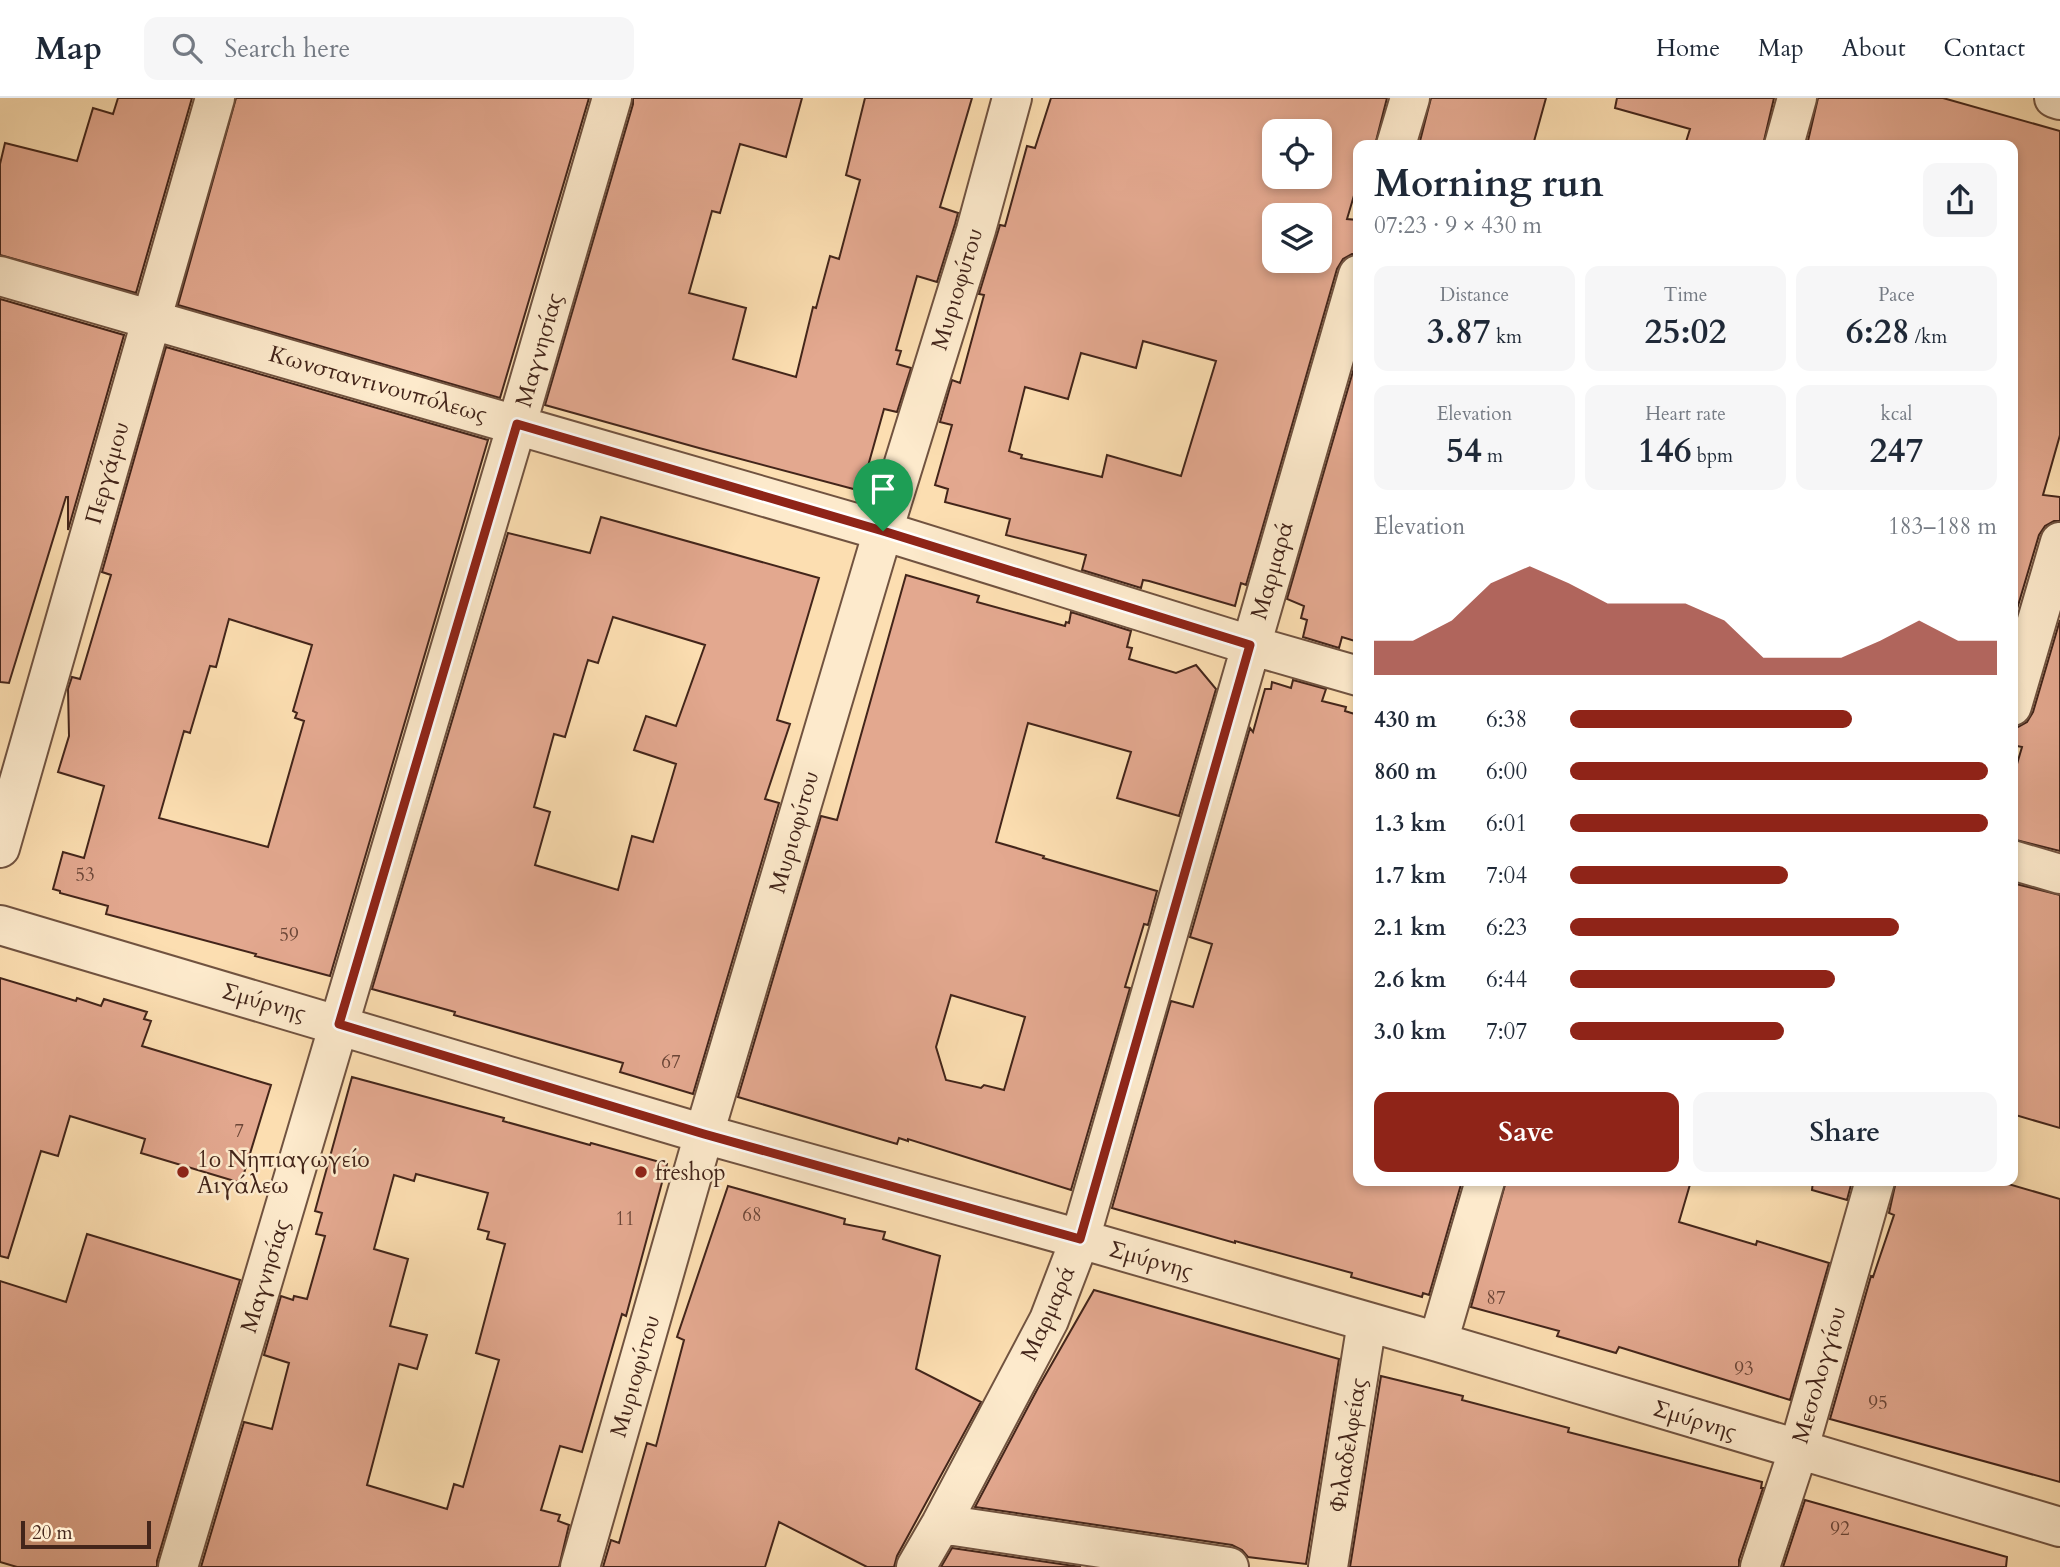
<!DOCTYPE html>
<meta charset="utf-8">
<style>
:root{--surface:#fff;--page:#f6f6f7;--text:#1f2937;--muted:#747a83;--line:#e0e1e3;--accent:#8f2418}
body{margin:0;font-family:Cardo,serif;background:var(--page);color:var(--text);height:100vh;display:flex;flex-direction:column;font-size:26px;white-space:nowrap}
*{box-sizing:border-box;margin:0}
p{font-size:23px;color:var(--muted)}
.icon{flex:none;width:38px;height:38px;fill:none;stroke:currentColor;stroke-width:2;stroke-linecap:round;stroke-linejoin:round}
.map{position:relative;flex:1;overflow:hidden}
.sheet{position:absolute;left:1353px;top:42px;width:665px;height:1046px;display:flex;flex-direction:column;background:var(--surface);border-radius:14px;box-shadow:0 4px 10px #0003}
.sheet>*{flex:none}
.fabs{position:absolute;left:1262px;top:21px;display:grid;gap:14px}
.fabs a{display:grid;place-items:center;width:70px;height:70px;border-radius:14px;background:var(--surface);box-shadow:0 4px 10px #0003;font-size:35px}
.scale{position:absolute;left:21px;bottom:18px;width:130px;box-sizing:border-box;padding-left:7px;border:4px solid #43251a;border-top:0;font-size:19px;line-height:24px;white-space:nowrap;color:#43251a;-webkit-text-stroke:5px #fdeacc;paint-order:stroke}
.pin{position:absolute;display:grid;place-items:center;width:60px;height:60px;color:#fff;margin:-72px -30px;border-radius:50% 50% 50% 0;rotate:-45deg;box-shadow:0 0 7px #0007}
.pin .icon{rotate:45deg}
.round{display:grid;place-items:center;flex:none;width:74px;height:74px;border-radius:14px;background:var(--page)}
.summary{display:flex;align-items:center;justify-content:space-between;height:119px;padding:0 21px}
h1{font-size:38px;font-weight:700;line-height:52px}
.stats{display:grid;grid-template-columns:repeat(3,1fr);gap:10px;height:119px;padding:7px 21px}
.stats div{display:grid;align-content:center;border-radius:14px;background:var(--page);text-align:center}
.stats b{font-size:35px;font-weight:700}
.stats small{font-size:19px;font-weight:400}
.stats p{font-size:19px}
.chart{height:196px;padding:14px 21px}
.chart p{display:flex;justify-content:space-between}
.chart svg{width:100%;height:126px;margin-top:7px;fill:var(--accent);opacity:.7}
.action{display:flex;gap:14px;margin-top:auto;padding:14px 21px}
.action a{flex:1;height:80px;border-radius:14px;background:var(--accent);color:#fff;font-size:28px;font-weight:700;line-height:80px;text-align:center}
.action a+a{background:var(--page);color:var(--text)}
ul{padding:0 21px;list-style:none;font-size:23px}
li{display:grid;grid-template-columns:112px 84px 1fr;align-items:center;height:52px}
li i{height:18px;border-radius:9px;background:var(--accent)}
header{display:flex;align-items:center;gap:42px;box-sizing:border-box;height:98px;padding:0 35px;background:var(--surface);border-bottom:2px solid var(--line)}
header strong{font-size:33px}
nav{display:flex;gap:38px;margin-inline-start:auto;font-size:24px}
.search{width:490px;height:63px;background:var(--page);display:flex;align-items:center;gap:18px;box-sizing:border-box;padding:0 24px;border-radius:14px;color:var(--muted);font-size:26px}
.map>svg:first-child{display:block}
</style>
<header>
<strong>Map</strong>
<div class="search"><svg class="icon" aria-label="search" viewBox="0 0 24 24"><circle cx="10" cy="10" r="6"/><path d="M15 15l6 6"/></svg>Search here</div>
<nav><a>Home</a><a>Map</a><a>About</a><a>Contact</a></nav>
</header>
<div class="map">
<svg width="2060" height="1469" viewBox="0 0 2060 1469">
<rect width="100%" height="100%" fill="#fcdeb1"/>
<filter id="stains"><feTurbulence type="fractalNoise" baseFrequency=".00286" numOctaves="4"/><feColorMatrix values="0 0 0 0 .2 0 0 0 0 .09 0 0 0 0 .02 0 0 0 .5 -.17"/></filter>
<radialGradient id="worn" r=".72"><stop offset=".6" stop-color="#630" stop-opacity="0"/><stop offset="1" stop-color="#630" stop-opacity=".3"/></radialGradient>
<!-- building -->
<path fill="#e3a88f" stroke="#43251a" stroke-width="2" fill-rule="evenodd" d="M118 0H192L136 195 0 157V66L5 45 77 63 93 10 113 16Z
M236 0H589L500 300 178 207Z
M633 0H802L786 59 740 46 720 115 712 113 689 195 746 210 733 261 796 279 813 209 816 210 830 158 839 161 860 82 846 77 865 0H972L940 109 958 115 955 126 937 184 917 178 896 252 901 253 897 266 911 270 897 314 884 311 861 393 699 350 545 307 633 6Z
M1051 0H1387L1375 47H1358V84L1347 121 1358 122V156H1352L1343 161 1337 171 1246 487 1241 485 1235 508 1149 483 1143 482 1141 490 1082 472 1086 457 1006 437 1010 421 945 404 948 391 935 387 952 327 940 324 952 282 960 285 984 197 979 196 1000 127 1005 128 1027 48 1035 50ZM1274 33H1320V79H1274ZM1274 117H1320V163H1274ZM1143 243 1216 263 1181 378 1107 357 1102 379 1021 360 1022 357 1009 353 1025 289 1068 301 1081 255 1136 270Z
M1431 0H1546L1533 47H1419Z
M1617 0H1774L1763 47H1685L1690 31 1615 10Z
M1818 0H1943L2060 33V337L2043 397 2060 399V423H2054L2045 428 2039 437 2012 528V47H1807Z
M0 201 124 237 68 432V399H66L9 585 0 584Z
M166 249 488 342 330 878 255 858 256 856 106 816 108 808 60 795V793L53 791 63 754 84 760 104 688 58 674 69 638 68 591 72 579 80 581 111 477 102 474ZM229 521 312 547 293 613 297 615 295 620 304 623 268 749 159 720 184 633 190 635 210 568 216 569Z
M1358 256V544L1342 539 1339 550 1303 539 1307 522 1301 520 1304 508 1287 501Z
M601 419 819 480 777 622 790 626 765 701 779 705 693 996 620 974 623 965 454 917 455 914 372 891 508 435 590 455ZM613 519 705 547 676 628 646 618 634 652 676 666 653 744 632 738 618 792 535 767 550 714 534 709 554 636 565 639 588 562 598 565Z
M906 477 979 498 977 504 1065 528 1066 524 1069 525 1071 514 1131 533 1127 549 1132 550 1129 561 1176 575 1196 567 1216 591 1179 718 1117 700 1131 654 1028 625 996 744 1044 758 1043 760 1157 793 1148 827 1144 826 1125 889 1130 890 1071 1092 908 1041V1043L899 1040 897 1046 738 999 821 718 837 722ZM951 897 1025 919 1004 992 984 987 981 990 946 982 936 949Z
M2060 522V753L2012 741V683L2022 649 2012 647V629H2018L2027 624 2033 614Z
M1293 582 1326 591 1322 603 1346 609 1345 613 1358 617V1083H1462L1429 1197 1423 1195 1422 1199 1351 1179 1352 1175 1235 1143V1145L1193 1133 1112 1110 1171 903 1193 909 1212 846 1190 839 1250 630 1253 634 1265 591H1271L1272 584 1291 590Z
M2012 785 2060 797V1030L2012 1016Z
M0 880 76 903 77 900 101 908 104 901 147 914 144 921 151 923 142 948 271 987 241 1085 141 1055 145 1041 70 1018 58 1058 41 1053 8 1160 0 1158Z
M352 979 504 1020 503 1023 590 1047 591 1045 667 1066 626 1218 622 1216 582 1354 560 1348 541 1412 560 1417 558 1423 569 1427 559 1469H201L244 1324 272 1331 289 1265 264 1257 281 1198 293 1202 294 1198 307 1201 325 1138 316 1136 322 1115 315 1113ZM416 1076 488 1095 478 1131 489 1134 487 1141 505 1146 476 1255 499 1262 463 1389 454 1386 447 1411 367 1387 399 1266 417 1271 427 1237 390 1228 408 1161 374 1151 394 1077 414 1083Z
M1506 1083H1691L1679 1124 1756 1147 1757 1143 1829 1165 1790 1302 1619 1249 1616 1255 1557 1238 1559 1233 1471 1209Z
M1813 1083H1852L1847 1102 1812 1092Z
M1896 1083H1998L2060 1101V1384L1830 1321 1871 1178 1873 1179 1894 1117 1889 1115Z
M728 1088 845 1121 844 1126 885 1134 883 1141 940 1158 916 1271 981 1304 897 1458 894 1469H867L779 1424 765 1469H603L611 1442 619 1445 647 1345 656 1348 684 1242 677 1239Z
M87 1136 240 1182 157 1463V1469H17L0 1464V1183L66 1204Z
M1094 1192 1339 1261 1306 1466 1248 1459 1242 1452 1232 1447 975 1409 1038 1290Z
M1381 1278 1463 1298 1462 1302 1569 1330 1568 1334 1762 1384 1761 1390H1763L1739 1462V1469H1350Z
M1805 1402 2007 1459 2006 1469H1783Z
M952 1450 1081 1469H941Z"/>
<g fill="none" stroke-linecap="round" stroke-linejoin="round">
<defs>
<path id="minor" d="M2054 0 2060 2
M1396 47 1410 0
M1784 47 1797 0
M0 178 883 433 1250 547 1358 578
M2012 608 2060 444
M0 750 215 0
M2012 762 2060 776
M0 827 704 1036 1080 1141 1438 1244 2060 1429
M1438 1244 1485 1083
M941 1426 1229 1469
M178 1469 517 326 612 0
M580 1469 704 1036 883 433 976 132 1012 0
M916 1469 941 1426 1049 1222 1080 1141 1358 177
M1328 1469 1367 1224
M1760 1469 1798 1353 1875 1083"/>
</defs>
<!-- minor casing -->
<use href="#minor" stroke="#715340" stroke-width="42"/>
<!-- minor -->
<use href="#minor" stroke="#fdeacc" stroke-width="38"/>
</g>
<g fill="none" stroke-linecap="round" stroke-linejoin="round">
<defs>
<path id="route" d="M517 326 883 433 1250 547 1080 1141 704 1036 339 926Z"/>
</defs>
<!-- route casing -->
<use href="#route" stroke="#fff" stroke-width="14"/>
<!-- route -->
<use href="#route" stroke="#8f2418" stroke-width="9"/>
</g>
<!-- markers -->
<g fill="#8f2418" stroke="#fdeacc" stroke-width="2.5">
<circle cx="183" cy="1074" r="7"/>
<circle cx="641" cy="1074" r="7"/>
</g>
<g text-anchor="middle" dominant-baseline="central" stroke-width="5" stroke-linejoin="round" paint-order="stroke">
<!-- number labels -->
<g font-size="19" fill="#6b4637">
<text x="85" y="777">53</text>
<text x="289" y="837">59</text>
<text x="671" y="964">67</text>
<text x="239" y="1033">7</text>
<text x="752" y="1117">68</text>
<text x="625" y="1121">11</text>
<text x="1496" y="1200">87</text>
<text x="1744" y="1271">93</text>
<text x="1878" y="1305">95</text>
<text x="1840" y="1431">92</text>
</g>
<!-- street labels -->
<g font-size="23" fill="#43251a" stroke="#fdeacc">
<text transform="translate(957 191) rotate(-73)">Μυριοφύτου</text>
<text transform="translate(539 252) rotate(-74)">Μαγνησίας</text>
<text transform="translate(378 286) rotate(16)">Κωνσταντινουπόλεως</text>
<text transform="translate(107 375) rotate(-74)">Περγάμου</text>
<text transform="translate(1272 472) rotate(-74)">Μαρμαρά</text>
<text transform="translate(794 734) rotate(-74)">Μυριοφύτου</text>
<text transform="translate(264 904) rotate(16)">Σμύρνης</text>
<text transform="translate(1151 1162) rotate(16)">Σμύρνης</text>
<text transform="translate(265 1178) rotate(-73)">Μαγνησίας</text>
<text transform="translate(1048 1215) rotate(-66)">Μαρμαρά</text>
<text transform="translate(1819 1277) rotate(-74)">Μεσολογγίου</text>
<text transform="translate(635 1278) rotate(-74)">Μυριοφύτου</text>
<text transform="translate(1695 1322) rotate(17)">Σμύρνης</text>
<text transform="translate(1348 1347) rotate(-81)">Φιλαδελφείας</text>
</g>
<!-- poi labels -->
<g font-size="23" fill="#43251a" stroke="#fdeacc" text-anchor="start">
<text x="197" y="1061">1ο Νηπιαγωγείο<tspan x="197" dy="26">Αιγάλεω</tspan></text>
<text x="655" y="1074">freshop</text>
</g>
</g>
<rect width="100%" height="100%" filter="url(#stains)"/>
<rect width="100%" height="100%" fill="url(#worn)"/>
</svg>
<div class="fabs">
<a><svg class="icon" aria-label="locate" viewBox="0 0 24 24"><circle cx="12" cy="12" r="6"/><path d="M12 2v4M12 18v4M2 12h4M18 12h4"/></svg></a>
<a><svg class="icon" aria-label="layers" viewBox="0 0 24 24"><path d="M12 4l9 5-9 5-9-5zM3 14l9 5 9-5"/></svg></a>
</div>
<div class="scale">20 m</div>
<div class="pin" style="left:883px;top:433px;background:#1e9e55"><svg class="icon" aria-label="arrive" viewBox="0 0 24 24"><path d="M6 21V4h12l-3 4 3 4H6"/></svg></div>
<section class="sheet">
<div class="summary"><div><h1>Morning run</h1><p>07:23 · 9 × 430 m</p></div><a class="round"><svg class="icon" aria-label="share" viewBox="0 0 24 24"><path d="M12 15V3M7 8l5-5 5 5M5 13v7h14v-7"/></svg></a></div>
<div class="stats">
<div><p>Distance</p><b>3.87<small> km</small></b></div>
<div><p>Time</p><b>25:02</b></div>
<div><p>Pace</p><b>6:28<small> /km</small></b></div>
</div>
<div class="stats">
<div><p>Elevation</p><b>54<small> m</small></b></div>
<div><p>Heart rate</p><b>146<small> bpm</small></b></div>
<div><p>kcal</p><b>247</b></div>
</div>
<div class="chart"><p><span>Elevation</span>183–188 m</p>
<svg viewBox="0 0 160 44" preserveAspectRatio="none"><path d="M0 44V32L10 32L20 25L30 12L40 6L50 12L60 19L70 19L80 19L90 25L100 38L110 38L120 38L130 32L140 25L150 32L160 32V44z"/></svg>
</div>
<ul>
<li><b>430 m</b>6:38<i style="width:66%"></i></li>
<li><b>860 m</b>6:00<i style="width:98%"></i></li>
<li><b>1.3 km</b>6:01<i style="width:98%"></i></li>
<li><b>1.7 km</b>7:04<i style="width:51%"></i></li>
<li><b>2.1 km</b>6:23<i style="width:77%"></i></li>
<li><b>2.6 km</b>6:44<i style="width:62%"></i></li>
<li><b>3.0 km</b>7:07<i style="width:50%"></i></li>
</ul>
<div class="action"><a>Save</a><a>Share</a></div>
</section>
</div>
